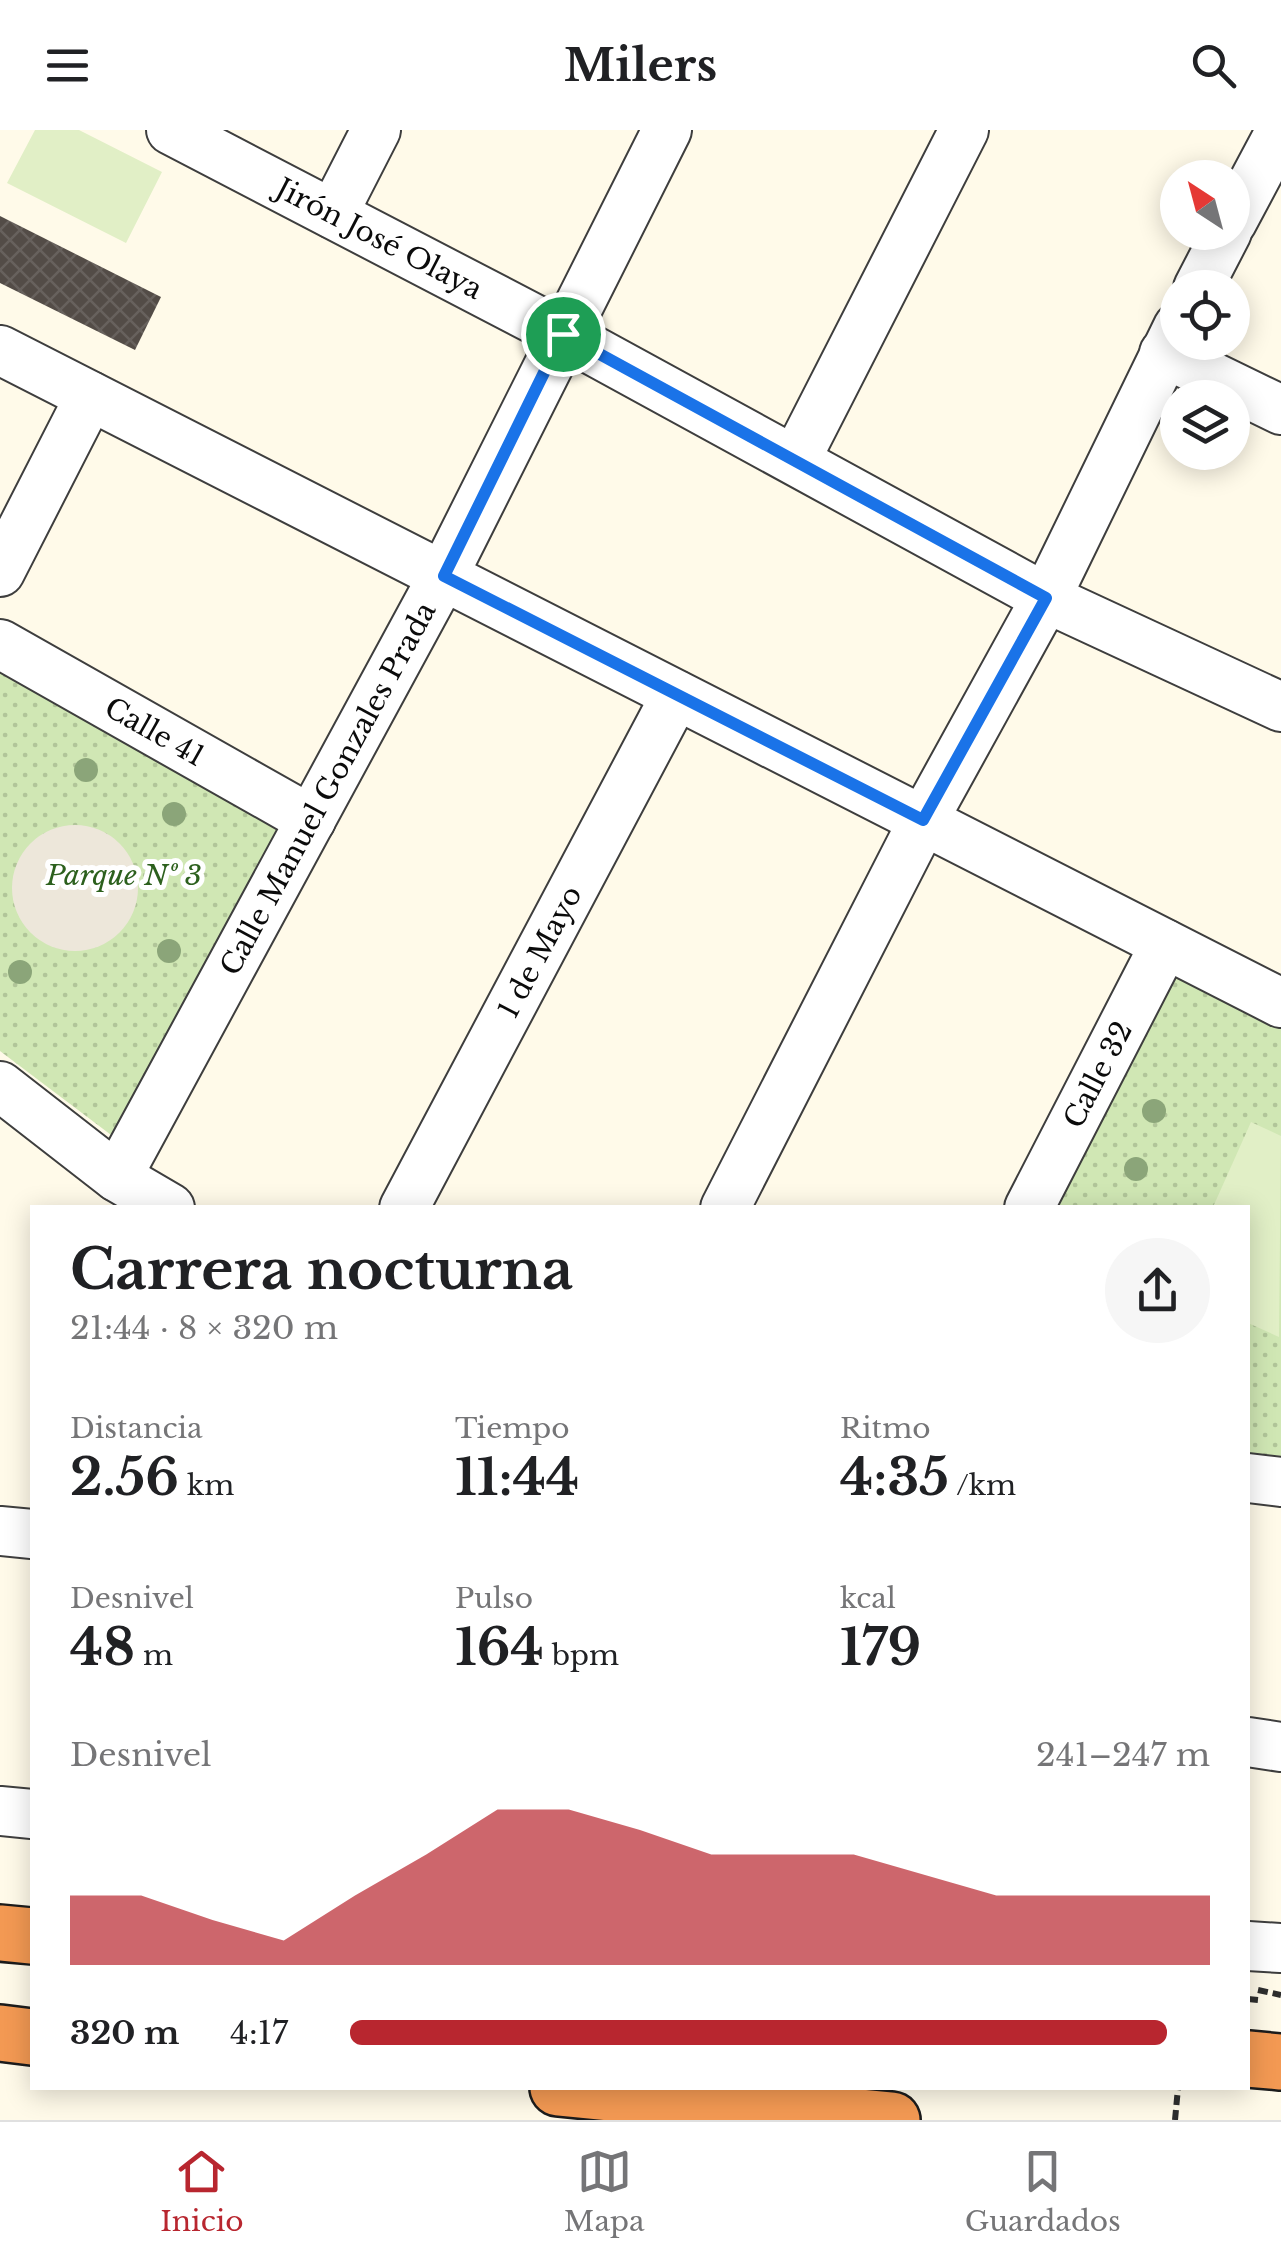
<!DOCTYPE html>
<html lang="es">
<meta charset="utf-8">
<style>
:root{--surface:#fff;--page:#f6f6f6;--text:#202124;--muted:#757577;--line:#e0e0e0;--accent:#b8262f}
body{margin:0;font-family:"Libre Baskerville",serif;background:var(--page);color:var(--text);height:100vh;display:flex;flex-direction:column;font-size:38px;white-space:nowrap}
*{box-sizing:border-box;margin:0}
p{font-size:32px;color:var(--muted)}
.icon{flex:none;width:55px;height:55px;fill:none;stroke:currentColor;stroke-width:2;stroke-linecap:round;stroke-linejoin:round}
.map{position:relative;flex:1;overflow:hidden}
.panel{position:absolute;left:30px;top:1075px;width:1220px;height:885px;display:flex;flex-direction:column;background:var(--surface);border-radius:0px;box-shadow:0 5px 25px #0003}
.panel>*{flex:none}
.needle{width:65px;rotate:324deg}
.controls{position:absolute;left:1160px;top:30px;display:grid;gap:20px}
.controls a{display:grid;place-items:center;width:90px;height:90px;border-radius:50%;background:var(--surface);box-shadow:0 5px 25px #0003;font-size:50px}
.pin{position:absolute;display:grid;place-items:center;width:85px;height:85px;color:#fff;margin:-42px;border:5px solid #fff;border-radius:50%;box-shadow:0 2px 10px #0007}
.round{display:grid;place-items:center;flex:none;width:105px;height:105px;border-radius:52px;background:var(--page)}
.summary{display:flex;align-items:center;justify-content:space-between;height:170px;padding:0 40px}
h1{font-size:55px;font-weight:700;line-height:75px}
.stats{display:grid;grid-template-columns:repeat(3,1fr);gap:15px;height:170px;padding:10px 40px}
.stats div{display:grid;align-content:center}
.stats b{font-size:50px;font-weight:700}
.stats small{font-size:28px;font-weight:400}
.stats p{font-size:28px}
.chart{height:280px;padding:20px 40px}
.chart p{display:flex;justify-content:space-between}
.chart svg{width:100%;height:180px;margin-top:10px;fill:var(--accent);opacity:.7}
ul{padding:0 40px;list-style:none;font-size:32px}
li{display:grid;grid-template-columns:160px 120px 1fr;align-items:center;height:75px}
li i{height:25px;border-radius:12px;background:var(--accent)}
header{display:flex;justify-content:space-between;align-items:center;height:130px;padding:0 40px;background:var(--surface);font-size:45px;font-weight:700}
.menu{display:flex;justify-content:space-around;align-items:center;height:140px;border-top:2px solid var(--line);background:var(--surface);font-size:28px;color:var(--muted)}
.menu a{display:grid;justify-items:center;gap:5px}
.menu .on{color:var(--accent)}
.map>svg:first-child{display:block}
</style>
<header><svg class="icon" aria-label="menu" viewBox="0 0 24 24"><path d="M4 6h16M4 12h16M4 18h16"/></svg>Milers<svg class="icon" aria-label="search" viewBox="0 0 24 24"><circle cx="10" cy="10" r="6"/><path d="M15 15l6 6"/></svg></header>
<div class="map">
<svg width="1281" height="1990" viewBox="0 0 1281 1990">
<defs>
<pattern id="park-dots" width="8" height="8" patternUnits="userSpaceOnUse" patternTransform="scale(2.5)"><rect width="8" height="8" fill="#d0e7b4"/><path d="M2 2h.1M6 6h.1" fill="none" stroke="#b1c599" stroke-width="1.8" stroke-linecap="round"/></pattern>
<pattern id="building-cross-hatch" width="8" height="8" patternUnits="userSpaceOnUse" patternTransform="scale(2.5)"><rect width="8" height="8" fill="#534c47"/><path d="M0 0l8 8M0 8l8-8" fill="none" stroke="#67615d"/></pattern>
</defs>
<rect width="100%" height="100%" fill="#fffae9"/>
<!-- park -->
<path fill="url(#park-dots)" d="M0 536 291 694 123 1014 0 921Z
M1169 835 1281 892V1326L1248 1323V1078H1042Z"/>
<!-- pitch -->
<path fill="#e1efc6" d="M35 0H79L162 42 126 113 7 53Z
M1251 992 1281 1006 1279 1207 1248 1193V1078L1213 1077Z"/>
<!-- plaza -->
<path fill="#ede7da" d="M12 758a63 63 0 1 1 126 0a63 63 0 1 1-126 0Z"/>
<!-- building -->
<path fill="url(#building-cross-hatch)" d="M0 86 161 167 135 220 0 153Z"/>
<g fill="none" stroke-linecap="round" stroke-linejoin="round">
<defs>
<g id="minor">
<path id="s1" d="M171 0 563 204 1046 468 1281 577"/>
<path d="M333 84 376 0"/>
<path d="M1232 92 1281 0"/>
<path d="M1198 158 1227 102"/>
<path d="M0 220 1281 873"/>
<path d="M1164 223 1281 280"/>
<path d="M796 329 964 0"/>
<path d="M0 442 90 266"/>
<path id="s2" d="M0 514 311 690"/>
<path d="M0 956 117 1047 170 1078"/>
<path id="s3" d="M117 1047 443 446 667 0"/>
<path id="s4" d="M404 1078 676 565"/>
<path d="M725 1078 923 691 1046 468 1178 197"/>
<path id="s5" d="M1029 1078 1165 814"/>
<path d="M1248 1348 1281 1352"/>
<path d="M0 1401 32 1404"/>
<path d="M1248 1612 1281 1617"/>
<path d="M0 1681 32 1684"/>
<path d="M1248 1816 1281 1818"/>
</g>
<path id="highway" d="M0 1803 32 1806
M0 1903 32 1907
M1248 1929 1281 1932
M558 1958 892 1990"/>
</defs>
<!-- minor casing -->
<use href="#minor" stroke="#3e3e3e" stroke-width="52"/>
<!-- highway casing -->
<use href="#highway" stroke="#1c1c1c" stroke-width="60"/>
<!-- path -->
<path stroke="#2d2d2d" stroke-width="6" stroke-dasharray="10 5" stroke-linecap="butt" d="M1258 1860 1281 1865
M1248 1869 1258 1870
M1175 1990 1178 1958"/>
<!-- minor -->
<use href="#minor" stroke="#fff" stroke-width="48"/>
<!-- highway -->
<use href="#highway" stroke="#f39953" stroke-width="55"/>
</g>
<!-- trees -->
<g fill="#8ba579">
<circle cx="86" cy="640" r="12"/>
<circle cx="174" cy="684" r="12"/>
<circle cx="169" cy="821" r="12"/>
<circle cx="20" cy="842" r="12"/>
<circle cx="1154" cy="981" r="12"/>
<circle cx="1136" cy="1039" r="12"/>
</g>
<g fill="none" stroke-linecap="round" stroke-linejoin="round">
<defs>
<path id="route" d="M563 204 1046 468 923 690 444 446Z"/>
</defs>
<!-- route casing -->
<use href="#route" stroke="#fff" stroke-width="20"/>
<!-- route -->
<use href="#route" stroke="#1a73e8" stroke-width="12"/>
</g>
<g text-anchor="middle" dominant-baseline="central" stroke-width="10" stroke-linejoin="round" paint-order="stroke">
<!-- street labels -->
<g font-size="28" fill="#0b0b0b" stroke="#fff">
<text stroke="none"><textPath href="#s1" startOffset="235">Jirón José Olaya</textPath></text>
<text stroke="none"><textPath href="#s2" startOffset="178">Calle 41</textPath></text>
<text stroke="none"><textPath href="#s3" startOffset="442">Calle Manuel Gonzales Prada</textPath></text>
<text stroke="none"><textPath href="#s4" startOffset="290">1 de Mayo</textPath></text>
<text stroke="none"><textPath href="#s5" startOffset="150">Calle 32</textPath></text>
</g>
<!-- park labels -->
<g font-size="28" font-style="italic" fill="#2c601d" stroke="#fff">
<text x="124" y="745">Parque Nº 3</text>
</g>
</g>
</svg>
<div class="controls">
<a><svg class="needle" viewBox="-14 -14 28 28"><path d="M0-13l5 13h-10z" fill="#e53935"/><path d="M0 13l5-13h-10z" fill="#757577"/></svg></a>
<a><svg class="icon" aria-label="locate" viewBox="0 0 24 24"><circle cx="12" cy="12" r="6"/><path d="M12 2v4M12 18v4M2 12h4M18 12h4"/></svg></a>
<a><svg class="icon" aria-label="layers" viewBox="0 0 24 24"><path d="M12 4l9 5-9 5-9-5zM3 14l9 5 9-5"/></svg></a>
</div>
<div class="pin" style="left:563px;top:204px;background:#1e9e55"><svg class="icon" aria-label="arrive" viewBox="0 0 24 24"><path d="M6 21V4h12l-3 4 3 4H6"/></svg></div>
<section class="panel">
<div class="summary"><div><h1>Carrera nocturna</h1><p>21:44 · 8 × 320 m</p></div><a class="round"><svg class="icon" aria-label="share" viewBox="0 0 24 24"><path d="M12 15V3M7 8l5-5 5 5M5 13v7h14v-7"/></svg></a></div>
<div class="stats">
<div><p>Distancia</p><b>2.56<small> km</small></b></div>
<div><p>Tiempo</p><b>11:44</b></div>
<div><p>Ritmo</p><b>4:35<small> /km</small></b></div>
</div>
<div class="stats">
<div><p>Desnivel</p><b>48<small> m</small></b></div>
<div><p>Pulso</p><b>164<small> bpm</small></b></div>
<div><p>kcal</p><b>179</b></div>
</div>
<div class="chart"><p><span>Desnivel</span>241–247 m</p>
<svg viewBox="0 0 160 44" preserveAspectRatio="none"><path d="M0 44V27L10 27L20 33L30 38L40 27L50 17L60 6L70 6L80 11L90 17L100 17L110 17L120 22L130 27L140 27L150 27L160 27V44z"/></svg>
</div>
<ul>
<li><b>320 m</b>4:17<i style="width:95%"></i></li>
</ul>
</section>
</div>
<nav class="menu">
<a class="on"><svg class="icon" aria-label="home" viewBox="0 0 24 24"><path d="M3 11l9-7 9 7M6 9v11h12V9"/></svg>Inicio</a>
<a><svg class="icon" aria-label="map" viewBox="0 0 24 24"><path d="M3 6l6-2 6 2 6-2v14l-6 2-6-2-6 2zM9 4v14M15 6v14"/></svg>Mapa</a>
<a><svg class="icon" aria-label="saved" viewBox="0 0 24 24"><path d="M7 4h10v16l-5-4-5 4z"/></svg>Guardados</a>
</nav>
